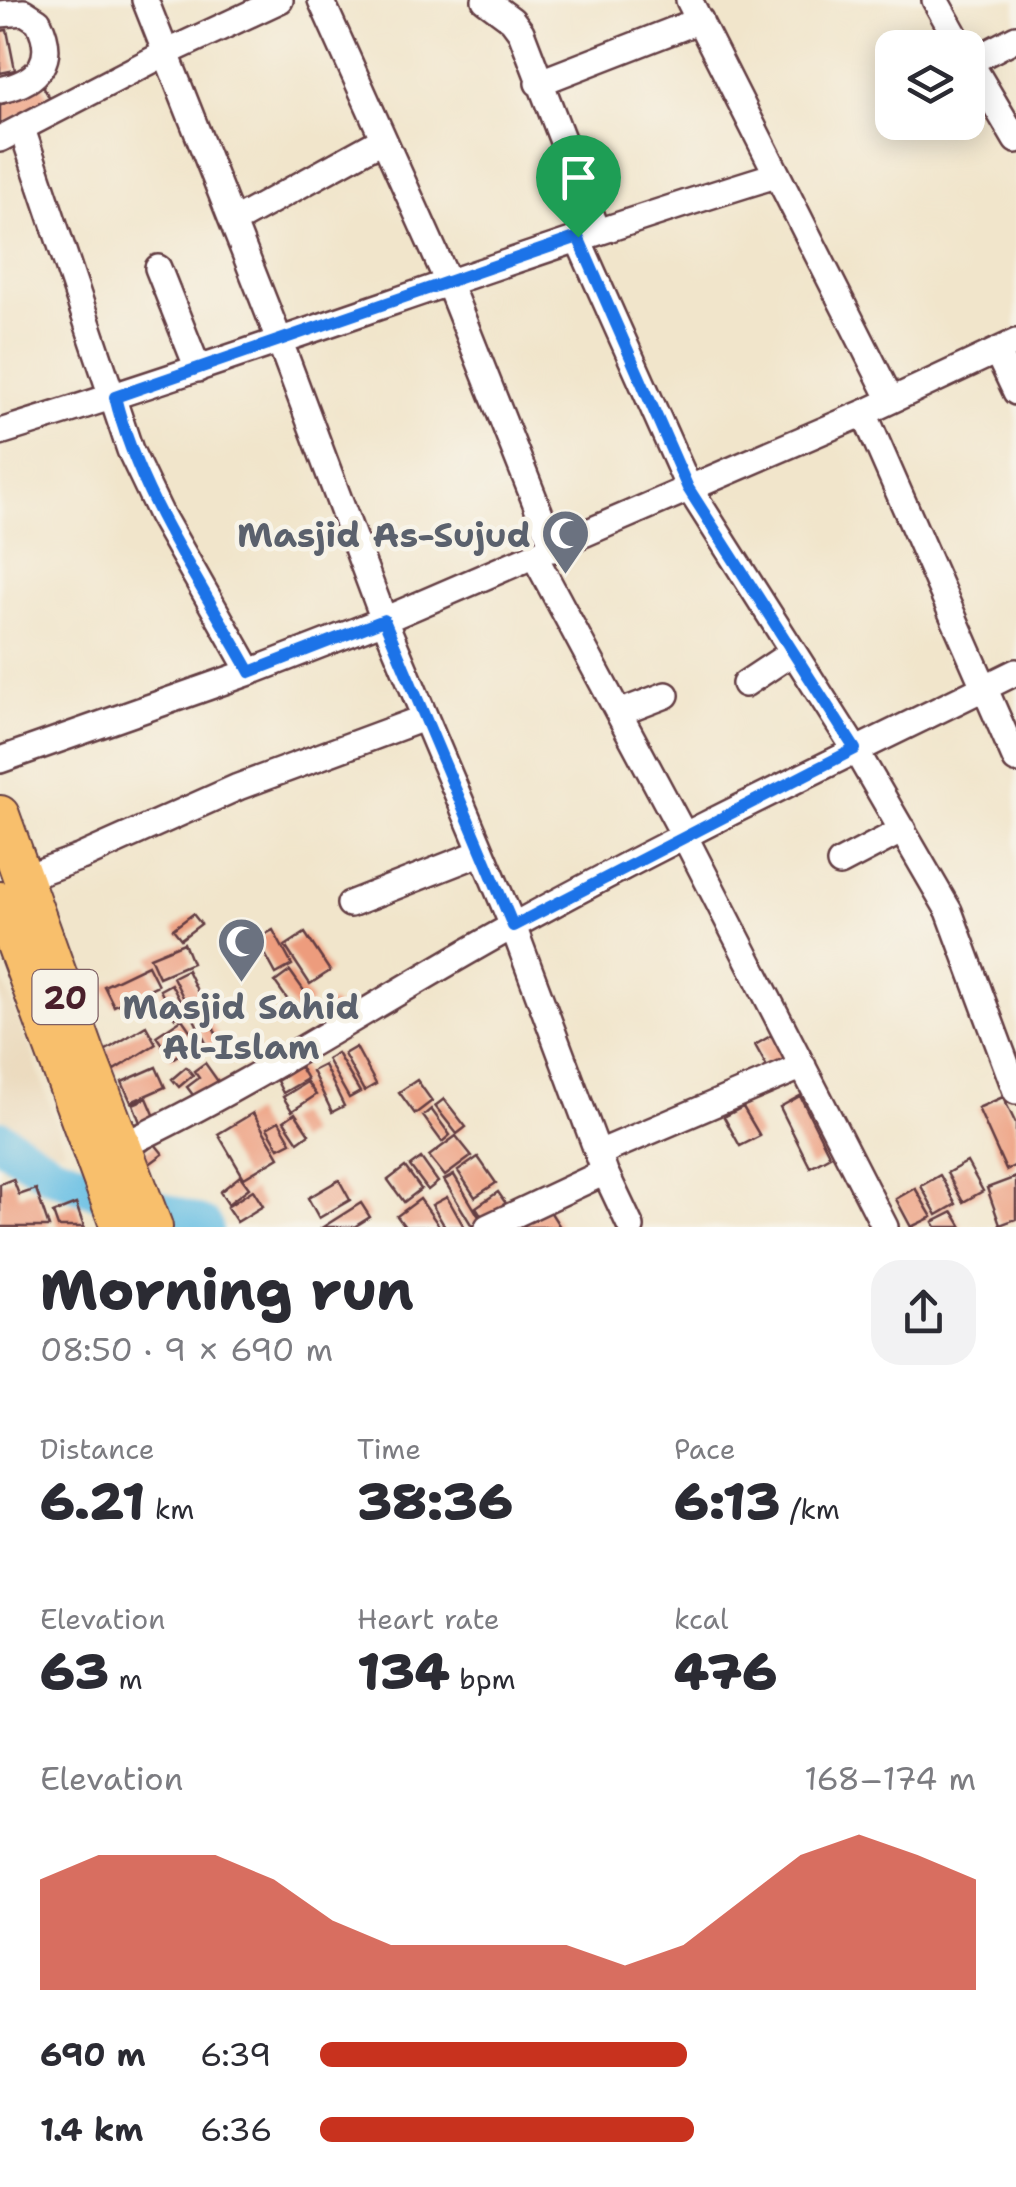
<!DOCTYPE html>
<meta charset="utf-8">
<style>
:root{--surface:#fff;--page:#f2f2f3;--text:#2b2b33;--muted:#7c7c81;--accent:#c8321e}
body{margin:0;font-family:"Shantell Sans",sans-serif;background:var(--page);color:var(--text);height:100vh;display:flex;flex-direction:column;font-size:38px;white-space:nowrap}
*{box-sizing:border-box;margin:0}
p{font-size:32px;color:var(--muted)}
.icon{flex:none;width:55px;height:55px;fill:none;stroke:currentColor;stroke-width:2;stroke-linecap:round;stroke-linejoin:round}
.map{position:relative;height:1227px;overflow:hidden}
.sheet{display:flex;flex-direction:column;background:var(--surface);flex:1}
.sheet>*{flex:none}
.tools{position:absolute;left:875px;top:30px;display:grid;gap:20px}
.tools a{display:grid;place-items:center;width:110px;height:110px;border-radius:20px;background:var(--surface);box-shadow:0 5px 25px #0003;font-size:50px}
.pin{position:absolute;display:grid;place-items:center;width:85px;height:85px;color:#fff;margin:-102px -42px;border-radius:50% 50% 50% 0;rotate:-45deg;box-shadow:0 0 10px #0007}
.pin .icon{rotate:45deg}
.round{display:grid;place-items:center;flex:none;width:105px;height:105px;border-radius:30px;background:var(--page)}
.summary{display:flex;align-items:center;justify-content:space-between;height:170px;padding:0 40px}
h1{font-size:55px;font-weight:800;line-height:75px}
.stats{display:grid;grid-template-columns:repeat(3,1fr);gap:15px;height:170px;padding:10px 40px}
.stats div{display:grid;align-content:center}
.stats b{font-size:50px;font-weight:800}
.stats small{font-size:28px;font-weight:400}
.stats p{font-size:28px}
.chart{height:280px;padding:20px 40px}
.chart p{display:flex;justify-content:space-between}
.chart svg{width:100%;height:180px;margin-top:10px;fill:var(--accent);opacity:.7}
ul{padding:0 40px;list-style:none;font-size:32px}
li{display:grid;grid-template-columns:160px 120px 1fr;align-items:center;height:75px}
li i{height:25px;border-radius:12px;background:var(--accent)}
.map>svg:first-child{display:block}
</style>
<div class="map">
<svg width="1016" height="1227" viewBox="0 0 1016 1227">
<rect width="100%" height="100%" fill="#f7f3e8"/>
<filter id="ink" filterUnits="userSpaceOnUse"><feTurbulence type="fractalNoise" baseFrequency=".01" numOctaves="2"/><feDisplacementMap in="SourceGraphic" scale="20" xChannelSelector="R" yChannelSelector="G"/><feConvolveMatrix kernelMatrix="1 2 1 2 8 2 1 2 1" color-interpolation-filters="sRGB"/></filter>
<filter id="wash" filterUnits="userSpaceOnUse"><feTurbulence type="fractalNoise" baseFrequency=".0048" numOctaves="4" result="noise"/><feDisplacementMap in="SourceGraphic" scale="40" xChannelSelector="R" yChannelSelector="G"/><feGaussianBlur stdDeviation="2.25" result="paint"/><feColorMatrix in="noise" values="0 0 0 0 0 0 0 0 0 0 0 0 0 0 0 0 0 1.4 0 .05"/><feComposite in="paint" operator="in"/></filter>
<g filter="url(#wash)">
<rect width="100%" height="100%" fill="#f1e5cb"/>
<!-- built -->
<path fill="#ead8ba" d="M0 974 32 1052 65 1151 24 1145 0 1125Z"/>
<g fill="none" stroke-linecap="round" stroke-linejoin="round">
<!-- river -->
<path stroke="#67bfe4" stroke-width="40" d="M0 1140 50 1172 203 1227"/>
</g>
<g id="blocks">
<!-- building -->
<path fill="#ed9c7d" d="M7 30 15 70 0 73V31Z
M41 83 50 99 0 126V106Z
M193 914 201 924 181 939 173 929Z
M273 930 292 965 276 974 257 939Z
M305 933 330 971 310 984 285 946Z
M184 943 192 963 159 977 150 957Z
M148 965 158 985 114 1006 104 986Z
M187 970 204 1005 190 1011 173 977Z
M290 971 312 1002 297 1013 275 982Z
M171 984 186 1012 175 1018 160 990Z
M332 1002 344 1018 330 1028 318 1011Z
M205 1011 222 1045 210 1051 193 1017Z
M182 1019 198 1042 172 1059 156 1036Z
M146 1026 156 1044 114 1070 103 1052Z
M774 1034 790 1063 771 1074 755 1045Z
M356 1047 376 1084 364 1091 344 1054Z
M337 1053 360 1092 349 1098 327 1059Z
M205 1063 222 1087 199 1103 187 1087 199 1078 194 1071Z
M324 1065 344 1106 332 1112 312 1071Z
M156 1067 165 1087 131 1102 122 1082Z
M186 1067 193 1075 179 1087 172 1079Z
M300 1067 307 1079 283 1093 277 1081Z
M417 1080 432 1101 415 1114 399 1092Z
M307 1082 316 1095 292 1111 283 1097Z
M800 1096 830 1156 810 1167 780 1107Z
M1003 1097 1016 1124V1165L1006 1170 978 1108Z
M147 1098 156 1119 141 1125 133 1104Z
M444 1099 466 1127 457 1134 435 1106Z
M743 1107 760 1136 740 1146 724 1117Z
M431 1109 450 1135 442 1142 423 1116Z
M253 1113 279 1157 244 1178 218 1134Z
M295 1113 309 1134 298 1142 284 1121Z
M279 1121 291 1142 279 1148 267 1128Z
M456 1136 472 1156 445 1176 429 1156Z
M155 1144 163 1154 144 1168 137 1158Z
M478 1157 496 1183 475 1197 458 1171Z
M421 1158 438 1182 428 1190 410 1166Z
M967 1162 983 1191 963 1202 947 1173Z
M405 1167 421 1189 404 1202 388 1180Z
M454 1175 481 1220 472 1226 444 1180Z
M940 1175 956 1204 937 1215 921 1186Z
M240 1176 249 1188 228 1204 220 1192Z
M1016 1177V1219L1000 1225 987 1188Z
M13 1179 19 1195 36 1189 49 1227H0V1184Z
M339 1180 350 1200 319 1218 308 1198Z
M915 1188 932 1217 911 1227 896 1199Z
M253 1190 263 1206 237 1222 227 1207Z
M498 1192 509 1208 486 1223 476 1207Z
M447 1197 464 1227H445L432 1205Z
M420 1199 440 1227H405L397 1216Z
M361 1203 370 1217 354 1227H323Z
M76 1204 84 1227H58L53 1213Z
M548 1208 560 1227H518Z
M953 1212 962 1227H936L933 1222Z"/>
</g>
</g>
<g filter="url(#ink)">
<use href="#blocks" fill-opacity="0" stroke="#633d43" stroke-width="2.5"/>
<g fill="none" stroke-linecap="round" stroke-linejoin="round">
<defs>
<path id="minor" d="M145 0 280 342 384 620 513 926 605 1172 631 1227
M321 0 448 282 554 549
M485 0 512 20 521 32 597 230
M689 0 891 400
M935 0 962 48
M0 14 24 12 38 21C57 59 40 82 0 90
M1016 38 970 62 1016 140
M538 83 700 20
M22 129 130 450 161 515 250 672
M0 139 166 53 280 0
M233 222 382 140
M577 237 689 488 855 749 949 911 1016 1091
M158 268 198 369
M997 352 1016 392
M864 413 1016 760
M0 432C261 352 515 255 776 175
M535 557 685 837 885 1227
M745 684 793 652
M619 713 666 695
M0 760 250 672 384 620 864 413 1016 342
M840 863 903 830
M23 878 81 857 238 787 424 718
M350 904 480 853
M122 1146C258 1082 382 998 513 926 678 835 848 755 1016 672
M599 1153 803 1066
M488 1227 605 1172"/>
<path id="highway" d="M0 815 85 1052 153 1227
M0 901 120 1227"/>
</defs>
<!-- minor casing -->
<use href="#minor" stroke="#633d43" stroke-width="30"/>
<!-- highway casing -->
<use href="#highway" stroke="#633d43" stroke-width="42"/>
<!-- minor -->
<use href="#minor" stroke="#fff" stroke-width="25"/>
<!-- highway -->
<use href="#highway" stroke="#f8bf6c" stroke-width="38"/>
</g>
</g>
<g fill="none" stroke-linecap="round" stroke-linejoin="round" filter="url(#ink)">
<defs>
<path id="route" d="M578 237 688 488 855 749 513 926 384 620 250 672C201 583 139 496 115 397Z"/>
</defs>
<!-- route casing -->
<use href="#route" stroke="#fff" stroke-width="20"/>
<!-- route -->
<use href="#route" stroke="#1a73e8" stroke-width="12"/>
</g>
<!-- icons -->
<defs>
<symbol id="mosque-pin" viewBox="-11 -11 22 30"><path d="M0 17L-7.5 6A9.5 9.5 0 1 1 7.5 6Z" fill="#6b7280" stroke="#f7f3e8"/><path d="M3.5-4.9A6 6 0 1 0 3.5 4.9A5 5 0 1 1 3.5-4.9Z" fill="#fff"/></symbol>
</defs>
<g fill-rule="evenodd">
<use href="#mosque-pin" x="538" y="506" width="55" height="75"/>
<use href="#mosque-pin" x="214" y="914" width="55" height="75"/>
</g>
<g text-anchor="middle" dominant-baseline="central" stroke-width="9" stroke-linejoin="round" paint-order="stroke">
<!-- shield labels -->
<rect fill="#f7f3e8" stroke="#7e5f64" stroke-width="2.5" x="32.5" y="970" width="65" height="54" rx="8"/>
<g font-size="32" font-weight="bold" fill="#4a1f2b">
<text x="65" y="997">20</text>
</g>
<!-- worship labels -->
<g font-size="35" font-weight="bold" fill="#5b616d" stroke="#f7f3e8" text-anchor="end">
<text x="531" y="534">Masjid As-Sujud</text>
<text x="241" y="1006" text-anchor="middle">Masjid Sahid<tspan x="241" dy="40">Al-Islam</tspan></text>
</g>
</g>
</svg>
<div class="tools">
<a><svg class="icon" aria-label="layers" viewBox="0 0 24 24"><path d="M12 4l9 5-9 5-9-5zM3 14l9 5 9-5"/></svg></a>
</div>
<div class="pin" style="left:578px;top:237px;background:#1e9e55"><svg class="icon" aria-label="arrive" viewBox="0 0 24 24"><path d="M6 21V4h12l-3 4 3 4H6"/></svg></div>
</div>
<section class="sheet">
<div class="summary"><div><h1>Morning run</h1><p>08:50 · 9 × 690 m</p></div><a class="round"><svg class="icon" aria-label="share" viewBox="0 0 24 24"><path d="M12 15V3M7 8l5-5 5 5M5 13v7h14v-7"/></svg></a></div>
<div class="stats">
<div><p>Distance</p><b>6.21<small> km</small></b></div>
<div><p>Time</p><b>38:36</b></div>
<div><p>Pace</p><b>6:13<small> /km</small></b></div>
</div>
<div class="stats">
<div><p>Elevation</p><b>63<small> m</small></b></div>
<div><p>Heart rate</p><b>134<small> bpm</small></b></div>
<div><p>kcal</p><b>476</b></div>
</div>
<div class="chart"><p><span>Elevation</span>168–174 m</p>
<svg viewBox="0 0 160 44" preserveAspectRatio="none"><path d="M0 44V17L10 11L20 11L30 11L40 17L50 27L60 33L70 33L80 33L90 33L100 38L110 33L120 22L130 11L140 6L150 11L160 17V44z"/></svg>
</div>
<ul>
<li><b>690 m</b>6:39<i style="width:56%"></i></li>
<li><b>1.4 km</b>6:36<i style="width:57%"></i></li>
</ul>
</section>
